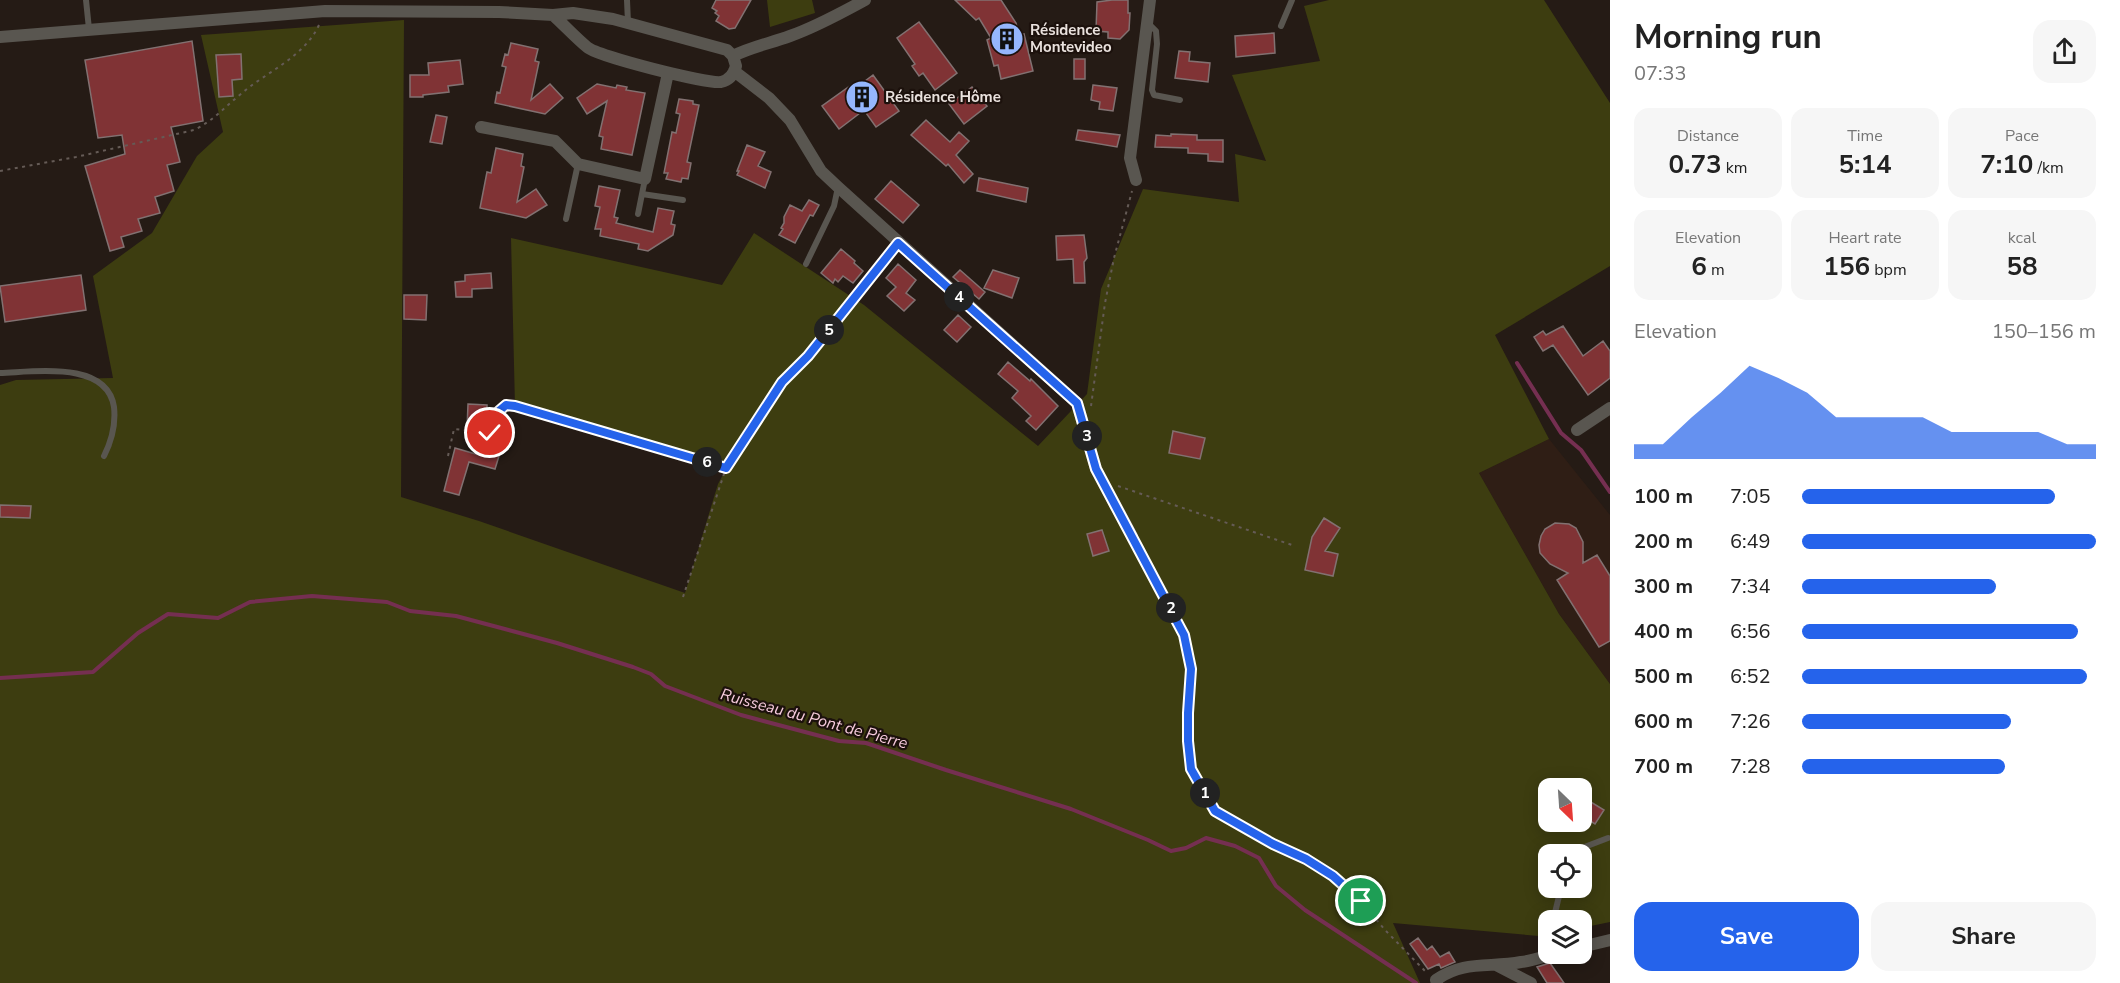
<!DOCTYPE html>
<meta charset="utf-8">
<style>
:root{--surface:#fff;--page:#f6f6f6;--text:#222;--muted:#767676;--accent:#2563eb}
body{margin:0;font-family:"Nunito Sans",sans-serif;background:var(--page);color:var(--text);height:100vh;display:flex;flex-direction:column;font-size:22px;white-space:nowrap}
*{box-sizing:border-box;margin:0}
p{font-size:20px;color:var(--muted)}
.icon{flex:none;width:33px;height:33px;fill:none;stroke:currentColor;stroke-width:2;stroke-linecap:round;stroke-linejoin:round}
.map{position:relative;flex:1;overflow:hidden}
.details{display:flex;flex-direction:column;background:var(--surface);width:510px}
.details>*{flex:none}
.needle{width:39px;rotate:155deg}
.fabs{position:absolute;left:1538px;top:778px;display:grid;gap:12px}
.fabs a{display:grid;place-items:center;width:54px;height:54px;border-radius:12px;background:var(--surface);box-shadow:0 3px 15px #0003;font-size:30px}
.pin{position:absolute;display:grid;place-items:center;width:51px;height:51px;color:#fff;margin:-26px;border:3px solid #fff;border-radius:50%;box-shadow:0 2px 6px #0007}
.km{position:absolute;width:30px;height:30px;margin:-15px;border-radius:50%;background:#222;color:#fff;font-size:16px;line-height:30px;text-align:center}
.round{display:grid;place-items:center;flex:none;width:63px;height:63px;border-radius:18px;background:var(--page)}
.overview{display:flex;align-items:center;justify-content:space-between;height:102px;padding:0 24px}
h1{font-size:33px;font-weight:700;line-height:45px}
.metrics{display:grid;grid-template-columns:repeat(3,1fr);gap:9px;height:102px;padding:6px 24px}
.metrics div{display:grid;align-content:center;border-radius:15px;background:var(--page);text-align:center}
.metrics b{font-size:26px;font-weight:700}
.metrics small{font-size:16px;font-weight:400}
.metrics p{font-size:16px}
.chart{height:168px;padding:12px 24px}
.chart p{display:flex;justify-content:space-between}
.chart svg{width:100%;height:108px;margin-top:6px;fill:var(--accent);opacity:.7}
.primary-button{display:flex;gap:12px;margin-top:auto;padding:12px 24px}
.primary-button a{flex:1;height:69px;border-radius:18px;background:var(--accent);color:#fff;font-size:24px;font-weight:700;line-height:69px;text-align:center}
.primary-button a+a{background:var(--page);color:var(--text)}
ul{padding:0 24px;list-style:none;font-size:20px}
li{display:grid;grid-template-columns:96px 72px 1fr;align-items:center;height:45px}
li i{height:15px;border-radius:8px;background:var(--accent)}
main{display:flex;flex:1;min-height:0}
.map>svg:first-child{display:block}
</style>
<main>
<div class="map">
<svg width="1610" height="983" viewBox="0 0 1610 983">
<rect width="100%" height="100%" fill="#251b15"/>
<!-- built -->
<path fill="#2f1e15" d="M1549 439 1610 515V684L1559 614 1479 473Z"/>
<!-- green -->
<path fill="#3d3d10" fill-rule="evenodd" d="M767 0H812L815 13 770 27Z
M1329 0H1544L1610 103V266L1495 335 1549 439 1479 473 1559 614 1610 684V922L1581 928V921H1548V934L1539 936 1393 923 1420 983H0V385L16 380 113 378 93 276 152 233 197 156 223 132 201 35 404 20 401 497 479 521 685 593 718 484 726 469 515 406 511 238 722 285 754 233 864 305 1038 446 1087 394 1101 289 1143 189 1239 202 1235 154 1266 161 1232 75 1320 61 1304 6ZM1548 789H1581V822H1548ZM1548 855H1581V888H1548Z"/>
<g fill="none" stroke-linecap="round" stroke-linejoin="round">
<!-- stream -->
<path stroke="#752f51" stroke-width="4" d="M1517 363 1561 433 1581 450 1610 492
M0 678 93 672 138 633 168 614 218 618 250 602 312 596 387 602 410 611 456 616 557 643 633 667 651 674 665 686 741 715 839 741 866 743 946 770 1071 809 1148 840 1171 851 1186 848 1206 838 1235 846 1259 858 1276 886 1305 910 1416 983"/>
</g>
<!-- building -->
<path fill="#803335" stroke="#827171" stroke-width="1.5" d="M716 0H751L735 28 729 29 716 21 719 16 715 13 717 11 712 8Z
M955 0H1001L1016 23 1019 35 1024 34 1033 71 1001 79 998 65 994 66 987 40 991 38 979 18 976 20Z
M1112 0H1128V13H1130L1129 30 1120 39 1108 38V32L1096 31 1097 2Z
M919 22 957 73 935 90 923 73 919 76 912 66 915 64 897 38Z
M1274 33 1275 53 1236 57 1235 36Z
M192 41 203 121 171 127 180 162 167 165 174 191 155 197 160 213 138 219 142 231 121 237 124 247 110 251 85 166 125 154 122 135 98 138 85 60Z
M511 43 538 49 535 61 539 62 531 100 550 84 563 98 545 114 495 103 497 92 500 93 506 67 502 66 505 54 508 55Z
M1179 51 1190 52 1189 61 1210 63 1208 82 1175 78Z
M241 54 242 79 232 80 233 96 219 97 216 55Z
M1074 59H1085V79H1074Z
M460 60 463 84 448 86 449 92 423 95V97H410V75H429L428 63Z
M873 75 899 111 876 127 864 110 839 129 822 106 854 83 857 87Z
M597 84 616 88 617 85 627 87 626 90 645 93 632 155 601 149 603 137 599 136 607 101 587 114 577 98Z
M1093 85 1117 88 1113 111 1099 109 1100 102 1091 100Z
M972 87 987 106 964 124 949 104Z
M679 99 693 101V104L699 105 687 162 691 163 688 179 682 178 681 182 666 179 668 173H664L672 132 676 133 680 114 676 113Z
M436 115 447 117 442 144 430 142Z
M926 120 950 142 959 132 969 141 956 155 973 174 964 183 948 164 946 166 911 135Z
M1078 130 1120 135 1117 147 1076 140Z
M1171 134 1197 135V140H1223V162L1208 161V154L1188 153V148L1155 147 1156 135 1171 136Z
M747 145 765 152 758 166 771 172 765 188 737 175 739 171H737Z
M496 148 523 154 521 166 524 167 517 202 536 189 547 205 526 218 480 208 487 172 491 173Z
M979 178 1028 188 1026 202 977 191Z
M891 181 919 205 903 223 875 199Z
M599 186 620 190 614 217 618 218 616 223 653 232 658 208 674 211 671 224 675 225 673 235 648 251 638 249 639 244 600 236 601 229H595L600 207 595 206Z
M809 200 819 205 813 216 810 215 795 243 779 235 783 229 781 228 784 223V217L790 205 802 211Z
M1084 235 1087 258 1084 262 1085 283H1074L1073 259 1057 260 1056 236Z
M841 249 855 261 854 263 863 271 853 283 843 276 838 282 835 279 833 283 821 273Z
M898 264 916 280 906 293 915 300 904 311 887 296 896 287 886 278Z
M960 270 985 292 979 299 953 277Z
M993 270 1019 278 1012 298 984 288Z
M491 273 492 288 472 289V297H456L455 282 465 281V275Z
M81 275 86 310 5 322 0 286Z
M404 295H427L426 320 404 319Z
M958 315 971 327 957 342 944 330Z
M1563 326 1583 356 1603 341 1610 351V378L1588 395 1553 345 1543 351 1534 337 1543 331 1546 335Z
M1008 362 1030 381 1031 379 1058 406 1036 430 1026 421 1031 416 1012 398 1018 391 998 374Z
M468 404 487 405V429H467Z
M1173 431 1205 438 1200 459 1169 453Z
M455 448 486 457 487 453 499 456 495 469 469 462 459 495 444 491Z
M0 505 31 506 30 518 0 517Z
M1324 518 1340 528 1325 551 1338 554 1333 576 1305 570 1312 537Z
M1555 523 1569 524 1576 528 1583 542V563L1597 555 1610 576V641L1599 647 1557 580 1568 573 1550 564 1540 553 1539 545 1541 536 1545 529Z
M1102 530 1109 551 1093 556 1087 534Z
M1581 796 1604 810 1595 824 1581 815Z
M1418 938 1427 950 1432 946 1440 957 1449 952 1455 962 1441 968 1439 964 1428 969 1410 944Z
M1550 963 1564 983H1547L1537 967Z"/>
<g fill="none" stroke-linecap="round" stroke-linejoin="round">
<!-- path -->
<path stroke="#655b56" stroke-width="2" stroke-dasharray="3 4.5" stroke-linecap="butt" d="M0 171 76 157 194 130C213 121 226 106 242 93 268 71 304 57 319 25
M1091 406 1105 303 1114 258 1132 191
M448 456 454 429 490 433 497 425 499 411 506 405 515 406 726 468
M1118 486 1292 545
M1138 546 1184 635 1191 669 1188 713V741L1191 769 1215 811 1273 844 1306 859 1333 876 1361 901 1385 930 1426 972
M683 597 726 468 782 382 808 356 890 252"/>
<!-- lane -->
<path stroke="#595650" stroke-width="6" d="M86 0 89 29
M627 0 628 23
M1149 24 1156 31 1157 44 1152 90 1154 95 1180 100
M1281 26 1292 0
M642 194 683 200
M638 214 645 179
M566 219 578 164
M806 264 834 206 838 187
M0 373C34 372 107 360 114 407 116 425 112 440 104 456
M1573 855 1574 851 1608 838
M1553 921 1561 888
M1544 956 1548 941"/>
<!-- street -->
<path stroke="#595650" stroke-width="12" d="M0 37 325 11 499 12 553 15 573 13 613 19 727 50 733 56 736 66C734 74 730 80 721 82 707 84 596 56 587 47 575 37 564 25 553 15
M733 56C751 47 771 43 790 36 816 27 841 13 865 0
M734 71 769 98 790 120 821 171 838 187 1077 403 1096 469 1132 536
M481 127 555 141 578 164 645 179 668 73
M1136 180 1130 158 1150 0
M1577 430 1610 408
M1581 947 1610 940
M1496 965 1531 983
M1437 983 1436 980C1464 960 1489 968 1521 962 1532 961 1542 957 1553 954"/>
</g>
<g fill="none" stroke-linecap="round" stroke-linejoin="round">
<defs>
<path id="route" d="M490 433 497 425 499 411 506 405 515 406 726 468 782 382 808 356 898 243 1077 403 1096 469 1184 635 1191 669 1188 713V741L1191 769 1215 811 1273 844 1306 859 1333 876 1361 901"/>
</defs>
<!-- route casing -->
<use href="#route" stroke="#fff" stroke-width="12"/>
<!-- route -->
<use href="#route" stroke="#2563eb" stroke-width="8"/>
</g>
<!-- icons -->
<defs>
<symbol id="building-disc" viewBox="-11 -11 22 22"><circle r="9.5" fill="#95b6fd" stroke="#1c110c"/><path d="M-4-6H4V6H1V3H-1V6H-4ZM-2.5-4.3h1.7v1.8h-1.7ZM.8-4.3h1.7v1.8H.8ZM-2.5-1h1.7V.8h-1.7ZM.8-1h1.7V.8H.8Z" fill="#111"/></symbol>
</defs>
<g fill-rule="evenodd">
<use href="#building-disc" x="988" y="20" width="38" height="38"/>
<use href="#building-disc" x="843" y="78" width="38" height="38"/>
</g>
<g text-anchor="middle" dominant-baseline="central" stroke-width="4.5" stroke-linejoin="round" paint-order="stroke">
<!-- poi labels -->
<g font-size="15" font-weight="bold" fill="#eae2de" stroke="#1c110c" text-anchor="start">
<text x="1030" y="30">Résidence<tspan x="1030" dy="17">Montevideo</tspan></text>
<text x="885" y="97">Résidence Hôme</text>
</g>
<!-- water labels -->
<g font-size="16" font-style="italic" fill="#f7cbdd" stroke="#1c110c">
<text transform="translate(814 719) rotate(15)">Ruisseau du Pont de Pierre</text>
</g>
</g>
</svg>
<div class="fabs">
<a><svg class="needle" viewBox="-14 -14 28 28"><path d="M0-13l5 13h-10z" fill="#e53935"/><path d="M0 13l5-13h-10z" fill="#767676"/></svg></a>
<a><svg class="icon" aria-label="locate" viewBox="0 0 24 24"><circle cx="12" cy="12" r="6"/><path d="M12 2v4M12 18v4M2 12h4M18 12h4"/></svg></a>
<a><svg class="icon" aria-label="layers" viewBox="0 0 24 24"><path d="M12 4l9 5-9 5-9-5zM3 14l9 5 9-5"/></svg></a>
</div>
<div class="pin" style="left:1361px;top:901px;background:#1e9e55"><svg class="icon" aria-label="arrive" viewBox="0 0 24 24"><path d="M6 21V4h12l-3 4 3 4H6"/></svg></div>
<div class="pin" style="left:490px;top:433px;background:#d93025"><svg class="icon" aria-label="check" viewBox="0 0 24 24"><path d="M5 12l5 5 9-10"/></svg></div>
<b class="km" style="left:1205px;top:793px">1</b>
<b class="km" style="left:1171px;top:608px">2</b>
<b class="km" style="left:1087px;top:436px">3</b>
<b class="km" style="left:959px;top:297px">4</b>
<b class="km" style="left:829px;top:330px">5</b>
<b class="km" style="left:707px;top:462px">6</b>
</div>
<section class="details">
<div class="overview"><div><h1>Morning run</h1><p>07:33</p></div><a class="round"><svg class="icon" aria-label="share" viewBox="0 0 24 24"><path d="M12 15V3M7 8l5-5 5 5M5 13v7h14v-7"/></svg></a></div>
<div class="metrics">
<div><p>Distance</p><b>0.73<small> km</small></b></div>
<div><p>Time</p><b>5:14</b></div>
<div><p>Pace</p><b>7:10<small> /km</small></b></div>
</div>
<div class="metrics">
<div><p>Elevation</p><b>6<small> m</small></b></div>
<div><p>Heart rate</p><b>156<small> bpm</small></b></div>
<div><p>kcal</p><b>58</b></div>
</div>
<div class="chart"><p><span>Elevation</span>150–156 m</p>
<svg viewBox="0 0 160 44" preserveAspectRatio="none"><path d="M0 44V38L10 38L20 27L30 17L40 6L50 11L60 17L70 27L80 27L90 27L100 27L110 33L120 33L130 33L140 33L150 38L160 38V44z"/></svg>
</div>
<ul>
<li><b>100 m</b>7:05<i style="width:86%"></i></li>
<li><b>200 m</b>6:49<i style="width:100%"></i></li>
<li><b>300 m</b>7:34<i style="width:66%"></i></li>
<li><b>400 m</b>6:56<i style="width:94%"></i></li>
<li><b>500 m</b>6:52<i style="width:97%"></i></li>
<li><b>600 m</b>7:26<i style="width:71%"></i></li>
<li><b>700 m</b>7:28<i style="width:69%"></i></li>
</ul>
<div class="primary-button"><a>Save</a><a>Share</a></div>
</section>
</main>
